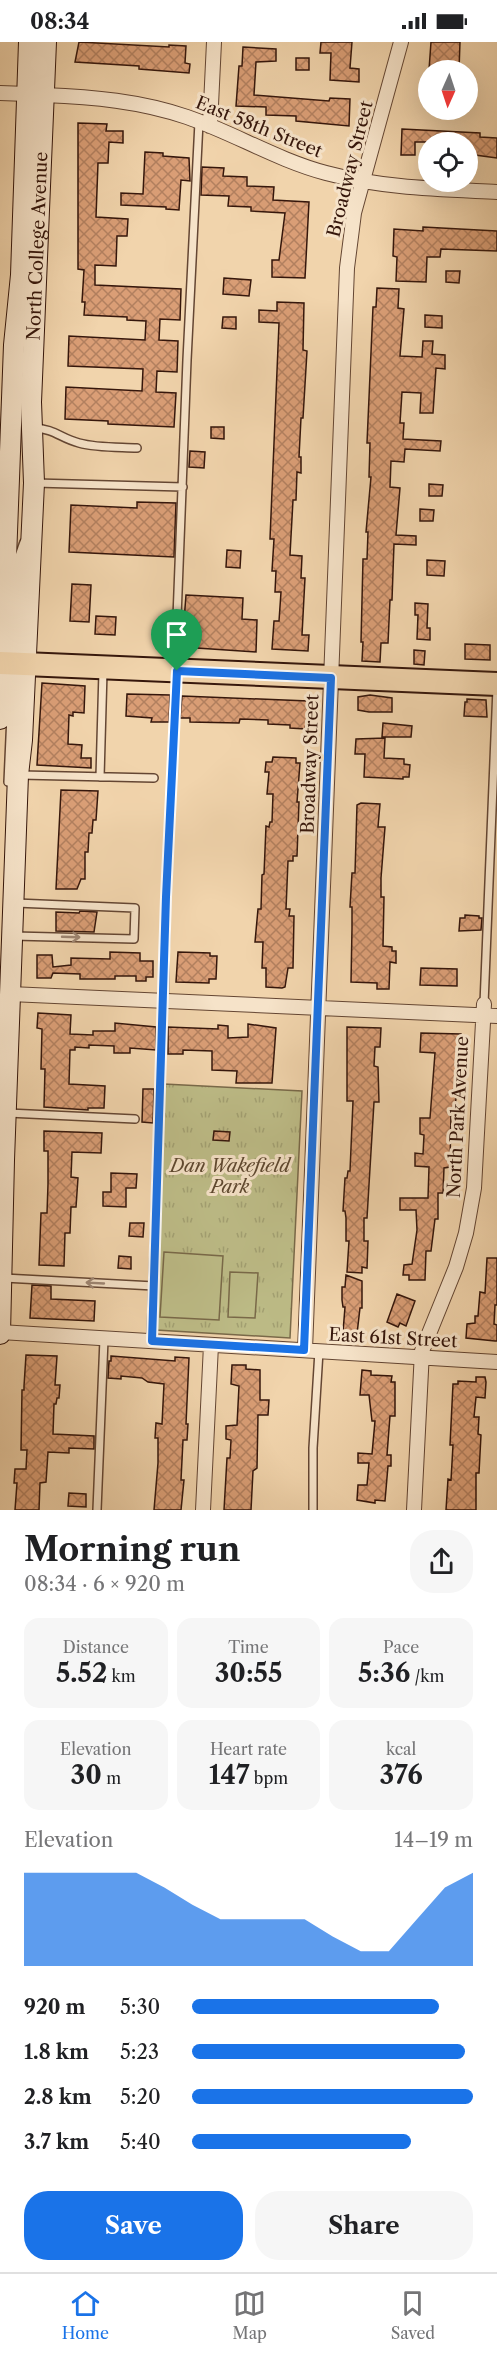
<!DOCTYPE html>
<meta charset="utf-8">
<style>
:root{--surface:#fff;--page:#f6f6f6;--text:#202124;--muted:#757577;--line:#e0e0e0;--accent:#1a73e8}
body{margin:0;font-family:"Libre Caslon Text",serif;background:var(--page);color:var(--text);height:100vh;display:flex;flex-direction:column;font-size:22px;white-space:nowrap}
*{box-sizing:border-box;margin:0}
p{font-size:20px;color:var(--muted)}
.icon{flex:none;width:33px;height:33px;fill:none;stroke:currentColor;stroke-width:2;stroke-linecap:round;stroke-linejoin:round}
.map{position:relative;height:1468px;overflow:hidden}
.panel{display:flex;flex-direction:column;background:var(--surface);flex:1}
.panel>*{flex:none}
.needle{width:39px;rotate:183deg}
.fabs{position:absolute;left:418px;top:18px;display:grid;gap:12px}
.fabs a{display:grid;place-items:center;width:60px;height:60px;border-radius:50%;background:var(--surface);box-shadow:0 6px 24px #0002;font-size:30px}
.pin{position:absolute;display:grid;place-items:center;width:51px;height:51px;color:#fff;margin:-62px -26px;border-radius:50% 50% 50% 0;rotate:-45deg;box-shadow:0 0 6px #0007}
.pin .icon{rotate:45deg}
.round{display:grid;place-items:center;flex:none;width:63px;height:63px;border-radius:24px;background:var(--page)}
.overview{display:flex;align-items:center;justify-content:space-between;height:102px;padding:0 24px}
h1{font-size:33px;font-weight:700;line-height:45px}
.figures{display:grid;grid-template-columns:repeat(3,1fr);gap:9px;height:102px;padding:6px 24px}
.figures div{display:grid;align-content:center;border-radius:15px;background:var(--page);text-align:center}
.figures b{font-size:26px;font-weight:700}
.figures small{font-size:16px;font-weight:400}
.figures p{font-size:16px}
.chart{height:168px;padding:12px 24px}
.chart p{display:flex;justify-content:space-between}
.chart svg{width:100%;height:108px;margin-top:6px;fill:var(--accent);opacity:.7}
.action{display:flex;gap:12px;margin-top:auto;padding:12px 24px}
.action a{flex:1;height:69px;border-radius:24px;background:var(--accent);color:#fff;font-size:24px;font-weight:700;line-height:69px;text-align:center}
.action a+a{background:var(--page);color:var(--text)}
ul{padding:0 24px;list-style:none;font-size:20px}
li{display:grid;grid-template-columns:96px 72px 1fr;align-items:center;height:45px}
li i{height:15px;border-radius:8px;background:var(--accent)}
.status{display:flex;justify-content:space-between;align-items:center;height:42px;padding:0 30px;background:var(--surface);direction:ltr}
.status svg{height:16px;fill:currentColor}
.dock{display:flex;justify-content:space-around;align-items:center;height:84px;border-top:2px solid var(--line);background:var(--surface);font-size:16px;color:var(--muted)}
.dock a{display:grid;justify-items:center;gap:3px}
.dock .selected{color:var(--accent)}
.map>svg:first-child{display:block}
</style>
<div class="status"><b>08:34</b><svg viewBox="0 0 49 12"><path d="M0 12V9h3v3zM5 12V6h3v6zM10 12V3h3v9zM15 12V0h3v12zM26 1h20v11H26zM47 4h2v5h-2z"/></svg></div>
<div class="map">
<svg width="497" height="1468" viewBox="0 0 497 1468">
<defs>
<pattern id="grass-tufts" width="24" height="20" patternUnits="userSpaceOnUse" patternTransform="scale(1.5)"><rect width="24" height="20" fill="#bdbc87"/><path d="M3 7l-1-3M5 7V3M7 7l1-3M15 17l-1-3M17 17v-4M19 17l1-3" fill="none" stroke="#a3a173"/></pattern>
<pattern id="building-cross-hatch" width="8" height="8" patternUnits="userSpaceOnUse" patternTransform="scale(1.5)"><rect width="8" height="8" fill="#da9e76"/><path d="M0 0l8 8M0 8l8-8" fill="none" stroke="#b2805f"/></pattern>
</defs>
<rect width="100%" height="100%" fill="#f1d4ac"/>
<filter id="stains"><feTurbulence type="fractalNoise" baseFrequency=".00333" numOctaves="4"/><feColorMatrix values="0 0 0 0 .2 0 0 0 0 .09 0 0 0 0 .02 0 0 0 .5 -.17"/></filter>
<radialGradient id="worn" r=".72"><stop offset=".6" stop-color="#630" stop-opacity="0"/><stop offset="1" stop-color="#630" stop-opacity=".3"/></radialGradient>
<!-- grass -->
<path fill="url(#grass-tufts)" stroke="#796949" stroke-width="1.5" d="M164 1042 302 1049 290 1296 156 1288Z"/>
<!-- pitch -->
<path fill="#bdbc87" stroke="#796949" stroke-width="1.5" d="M164 1210 223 1214 219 1278 160 1275Z
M230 1230 258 1231 255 1276 228 1275Z"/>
<!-- building -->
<path fill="url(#building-cross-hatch)" stroke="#35160b" stroke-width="1.5" d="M79 0 169 5V3L186 4 185 21 190 22 189 31 139 27V24L75 20Z
M321 0H352L350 26 359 27V40L330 38 331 11H320Z
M431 0H460L459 28H429Z
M243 5 276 7V19L256 20 254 53 329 59 330 56 350 57 349 84 296 79V74L266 73V65L236 64 239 24H242Z
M296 16H309V28H296Z
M78 81 107 82 106 89H123V101L109 100 108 121H98L96 175 128 177 127 194H117L116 224 95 223V243L181 247 180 278 160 277 159 298 178 299 177 330 157 329 156 350 176 351 174 385 108 382V379L65 377 66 345 142 349 143 327 68 324 69 294 145 298 146 279 127 278V275L84 273 85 260H82L84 228 78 227Z
M402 87 480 91V95L497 96V116L468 112V100H415V113H401Z
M145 110 163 111V114L189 116 190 139 181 138 179 168 166 167V165L121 163V151L143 152Z
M202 125 224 126 223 134 247 135V144L274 145 273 158 309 160 305 236 272 235V218H279L285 171 251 169V165L228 164 229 154 201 153Z
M423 185 497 189V209L441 207 440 215H427L426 240 396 239 397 215 393 214 394 187 423 189Z
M446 229H460L459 241 446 240Z
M224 236 251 238 249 254 223 252Z
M377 246 399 247 398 266 404 267 400 314 422 315 423 299H433L432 312 445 313V327L436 326 433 371H420L421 351 402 350 400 381H404L403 397 441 399 440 409 405 407 404 420 391 419 390 445 400 446 396 493 416 494V503L394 502 392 558H390L388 601H381L380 620 362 619 363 600H361L363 517H367L368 490H366L371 435H369L370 401H367L373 265H376Z
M277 260 304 261 303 308 307 309 303 376H301L299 415H301V431L297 430 296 458H293L290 513 302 514 301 536H305L302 593H309L308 609 272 607 274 579H279L281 550H275L276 529H272L274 497H270L279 281 259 280V268L277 269Z
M425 273 442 274V286L425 285Z
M223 275H236V287L222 286Z
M211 385H224V397L211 396Z
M190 409 205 410 204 426 189 425Z
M429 442 443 443 442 454H429Z
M137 460 176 461 174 515 69 510 71 463 137 466Z
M420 467 434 468 433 479H420Z
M227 508 241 509 240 526 226 525Z
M427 518 445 519 444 534 427 533Z
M72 542 91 543 89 580 70 579Z
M186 553 243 556 242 577 257 578 256 610 182 605Z
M415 561 428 562 427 586H430V598L417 597 418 573H415Z
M96 574 116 575 115 593 95 592Z
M465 602 490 603V618L465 617Z
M414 608 425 609 424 623 414 622Z
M42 641 85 644 84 671 73 670V674L69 673 68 702 82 703 81 716H91V726L37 723Z
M127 652 170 653 169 680H151L152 676 126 674Z
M370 653 392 656V670H369L358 668V655Z
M182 654 308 659 307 682 306 681 305 687 290 686V683L268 682V678L240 677 239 681 190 680V676H180Z
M467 657 486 658 487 675 464 674 465 660H467Z
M383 681 412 684 411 695H382Z
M385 696 384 716 404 717V722L410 723 409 735H403V737L364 735 365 712H355L356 697Z
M273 715 296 716V721H300L297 760H299L297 814H293V819H288L286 867H290L289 874H294L293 926H288L285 945 282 946 266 945V926H262L263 900H255L258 867H261L262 833 264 832 266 784 269 785 270 780H272L273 752H267L269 730H265L266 720H272Z
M61 748 98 749 96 778H93L92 791H89L88 810H85V837H81L77 847H56Z
M361 761 380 762 378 785H385L381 836V855H384L383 904 392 905V909H396V921L390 920 389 947H377V941L351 940 352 886V865H350L352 831H355L357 763Z
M80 869 97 870 94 890 56 889V870L79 871Z
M465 873 479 874V876H482L481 888 459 889 460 876H465Z
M110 910 140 911V919H153V935H146V939H136V934H115V937H80V932L53 931 51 936H37V913H52L53 925 71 923V916L110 917Z
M178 910 210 911V914H217L216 937H209V941L176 940Z
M421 926 457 927V944L420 943Z
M38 971 71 973 70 992 93 993V989H115V981L156 985V1008L130 1006V1011H114V1004L89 1003V1006L75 1005V1008H70L69 1042 105 1044 104 1066H88V1068L44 1065 45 1027H41L42 987 37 986Z
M248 982 276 986 272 1041H236L237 1029 212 1028V1009L183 1008V1012H168V985L218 987V983L228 984V996L248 995Z
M347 985 381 986 380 1005H375L374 1024 378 1025 379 1060H374L367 1176H364V1199H368L367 1226 362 1225V1231L347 1230 349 1199H346V1176L345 1169H343L345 1136H347L348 1129H350L353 1059H347Z
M421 991 461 992 455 1068H451L450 1125 444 1126 443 1151H438V1177H435L431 1209H426L425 1238H409V1233H403L404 1223 412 1222 417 1188 416 1168H400V1156H428L429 1125 415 1124V1111L423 1112 424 1093 420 1092V1076H430L435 1011 420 1010Z
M143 1047H154L153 1081 142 1080Z
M44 1089 102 1091 101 1111 72 1110 71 1135 78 1136 76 1165H71L70 1191H65L64 1224 39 1223 41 1171H47L48 1142V1109H44Z
M214 1089 230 1090 229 1099 213 1098Z
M111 1131 137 1132 136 1146H126V1165L103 1164V1150H111Z
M130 1181H144L143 1195 129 1194Z
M119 1214 131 1215V1227L118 1226Z
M487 1216H497V1263H495L494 1282 497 1283V1299H495L466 1296 467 1282 475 1281V1274H478L480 1250 485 1251Z
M346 1233 362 1239V1266H360L357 1292 343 1290 345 1265H343L342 1258V1245H345Z
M32 1243 51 1244V1257L95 1259 94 1279 30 1276Z
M397 1252 415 1259 406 1284 400 1281 398 1285 387 1280Z
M26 1313 57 1314 55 1343H60L59 1356H57L56 1362H54L53 1392 94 1394V1407L69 1406V1411L48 1410 46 1440 40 1441 39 1468H15L17 1441H14L15 1427H26L27 1408H21L22 1348H24V1344Z
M111 1314 175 1319V1315L189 1316 186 1382H188L187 1398H183L181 1438H184L181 1468H154L158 1421V1396H155L156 1381 162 1382 164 1342 148 1340 142 1336 121 1334V1337L108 1336 109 1319H111Z
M232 1323H246V1327L260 1328V1358H269L268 1373H258L257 1426 253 1429 251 1468H224L227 1416H230L231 1398 226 1397V1384L237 1383 239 1344 231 1342Z
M362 1328 371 1329V1333L392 1334 391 1340H395V1374H390L387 1413H391V1424H388L385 1459 375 1458V1461L357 1458 358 1443H367L369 1421H358V1411L372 1412 375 1379H372L369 1353H360Z
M476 1335H485L486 1340 485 1356 476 1355 474 1375H479L478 1392 481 1393 479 1431H476V1468H446L448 1437 451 1438 453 1403H450L453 1342H458V1339L476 1340Z
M69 1451 86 1452V1465L68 1464Z"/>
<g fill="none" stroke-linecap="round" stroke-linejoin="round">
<defs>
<path id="lane" d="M34 386C55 387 60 396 79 401 97 406 118 405 137 406
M35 441 183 445
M175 627 187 318 199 80
M21 733 154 736
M100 735 103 629
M8 740 18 517 24 500
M14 894 134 897 135 866 16 861
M164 959 166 855 177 632
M484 962 497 646
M8 1071 135 1077
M4 1236 154 1244
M151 1299 163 958
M97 1468 104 1297
M313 1468V1406L319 1309"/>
<path id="street" d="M0 51 27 52
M44 53C93 55 140 59 187 75 234 91 277 118 326 131 382 146 439 147 497 150
M210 84 214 0
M10 952 497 974
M0 1290 497 1320
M305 1308 347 226 354 171 401 0
M203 1468 211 1303
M414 1468 422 1309 456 1225 466 1191 474 1146 484 962"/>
<g id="secondary">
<path d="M0 677 14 303 21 233 29 0"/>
<path id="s1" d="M0 1292 4 1118 18 733 22 698 34 441 31 360 46 0"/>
</g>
<path id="primary" d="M0 621 497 642"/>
</defs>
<!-- lane casing -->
<use href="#lane" stroke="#644633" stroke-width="10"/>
<!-- street casing -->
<use href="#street" stroke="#644633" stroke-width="16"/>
<!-- secondary casing -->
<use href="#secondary" stroke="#35160b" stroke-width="22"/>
<!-- primary casing -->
<use href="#primary" stroke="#35160b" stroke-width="26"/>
<!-- lane -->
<use href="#lane" stroke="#f6e3c9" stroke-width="7"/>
<!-- street -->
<use href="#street" stroke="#f6e3c9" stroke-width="14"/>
<!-- secondary -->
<use href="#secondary" stroke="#f6e3c9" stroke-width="20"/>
<!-- primary -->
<use href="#primary" stroke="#f1d4ac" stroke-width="22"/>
</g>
<!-- one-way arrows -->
<defs><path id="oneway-shaft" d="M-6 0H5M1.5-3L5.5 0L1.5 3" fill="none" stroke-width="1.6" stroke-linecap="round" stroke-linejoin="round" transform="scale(1.5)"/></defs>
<g stroke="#9f8774">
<use href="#oneway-shaft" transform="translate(71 895) rotate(2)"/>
<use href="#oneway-shaft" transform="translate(95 1241) rotate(-177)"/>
</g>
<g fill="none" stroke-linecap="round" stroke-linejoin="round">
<defs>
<path id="route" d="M177 629 331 636 304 1308 152 1299 166 855Z"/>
</defs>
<!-- route casing -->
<use href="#route" stroke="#fff" stroke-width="12"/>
<!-- route -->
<use href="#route" stroke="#1a73e8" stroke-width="8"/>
</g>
<g text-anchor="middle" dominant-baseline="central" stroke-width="6" stroke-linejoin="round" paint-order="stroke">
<!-- street labels -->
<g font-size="18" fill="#35160b" stroke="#f6e3c9">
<text transform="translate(259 85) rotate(22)">East 58th Street</text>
<text transform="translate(350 127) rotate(-76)">Broadway Street</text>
<text stroke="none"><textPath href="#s1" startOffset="1089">North College Avenue</textPath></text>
<text transform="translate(310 722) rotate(-88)">Broadway Street</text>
<text transform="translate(458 1075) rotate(-87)">North Park Avenue</text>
<text transform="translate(393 1296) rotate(3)">East 61st Street</text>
</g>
<!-- park labels -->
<g font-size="18" font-style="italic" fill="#5e4830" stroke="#f6e3c9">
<text x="230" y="1124">Dan Wakefield<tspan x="230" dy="21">Park</tspan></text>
</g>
</g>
<rect width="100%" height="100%" filter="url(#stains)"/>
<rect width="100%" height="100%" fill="url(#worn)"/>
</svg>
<div class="fabs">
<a><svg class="needle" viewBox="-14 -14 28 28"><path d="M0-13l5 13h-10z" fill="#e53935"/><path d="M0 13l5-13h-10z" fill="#757577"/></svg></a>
<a><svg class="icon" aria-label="locate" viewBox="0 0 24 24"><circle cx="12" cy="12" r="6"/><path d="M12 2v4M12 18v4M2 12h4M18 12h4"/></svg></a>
</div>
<div class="pin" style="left:177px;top:629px;background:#1e9e55"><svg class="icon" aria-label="arrive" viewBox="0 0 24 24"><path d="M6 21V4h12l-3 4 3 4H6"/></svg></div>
</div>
<section class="panel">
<div class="overview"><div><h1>Morning run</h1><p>08:34 · 6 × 920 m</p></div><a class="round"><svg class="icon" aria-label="share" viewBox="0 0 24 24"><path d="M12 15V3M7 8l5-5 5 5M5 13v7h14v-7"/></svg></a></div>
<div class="figures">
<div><p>Distance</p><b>5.52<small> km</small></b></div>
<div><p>Time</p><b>30:55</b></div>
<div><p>Pace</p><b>5:36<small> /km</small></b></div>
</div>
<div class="figures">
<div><p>Elevation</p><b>30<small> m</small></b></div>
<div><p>Heart rate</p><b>147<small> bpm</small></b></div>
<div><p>kcal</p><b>376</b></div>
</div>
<div class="chart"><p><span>Elevation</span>14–19 m</p>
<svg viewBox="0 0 160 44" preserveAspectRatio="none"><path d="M0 44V6L10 6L20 6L30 6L40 6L50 12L60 19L70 25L80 25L90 25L100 25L110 32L120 38L130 38L140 25L150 12L160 6V44z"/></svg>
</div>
<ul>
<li><b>920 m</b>5:30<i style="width:88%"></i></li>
<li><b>1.8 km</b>5:23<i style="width:97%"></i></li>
<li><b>2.8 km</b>5:20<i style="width:100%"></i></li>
<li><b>3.7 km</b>5:40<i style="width:78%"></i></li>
</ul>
<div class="action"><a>Save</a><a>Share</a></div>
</section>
<nav class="dock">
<a class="selected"><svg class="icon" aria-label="home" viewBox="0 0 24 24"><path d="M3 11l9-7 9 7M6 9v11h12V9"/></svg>Home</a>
<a><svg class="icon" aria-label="map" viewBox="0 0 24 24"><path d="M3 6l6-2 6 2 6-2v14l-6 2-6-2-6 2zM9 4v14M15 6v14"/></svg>Map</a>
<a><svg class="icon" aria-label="saved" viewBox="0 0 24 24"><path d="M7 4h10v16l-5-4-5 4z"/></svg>Saved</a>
</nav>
